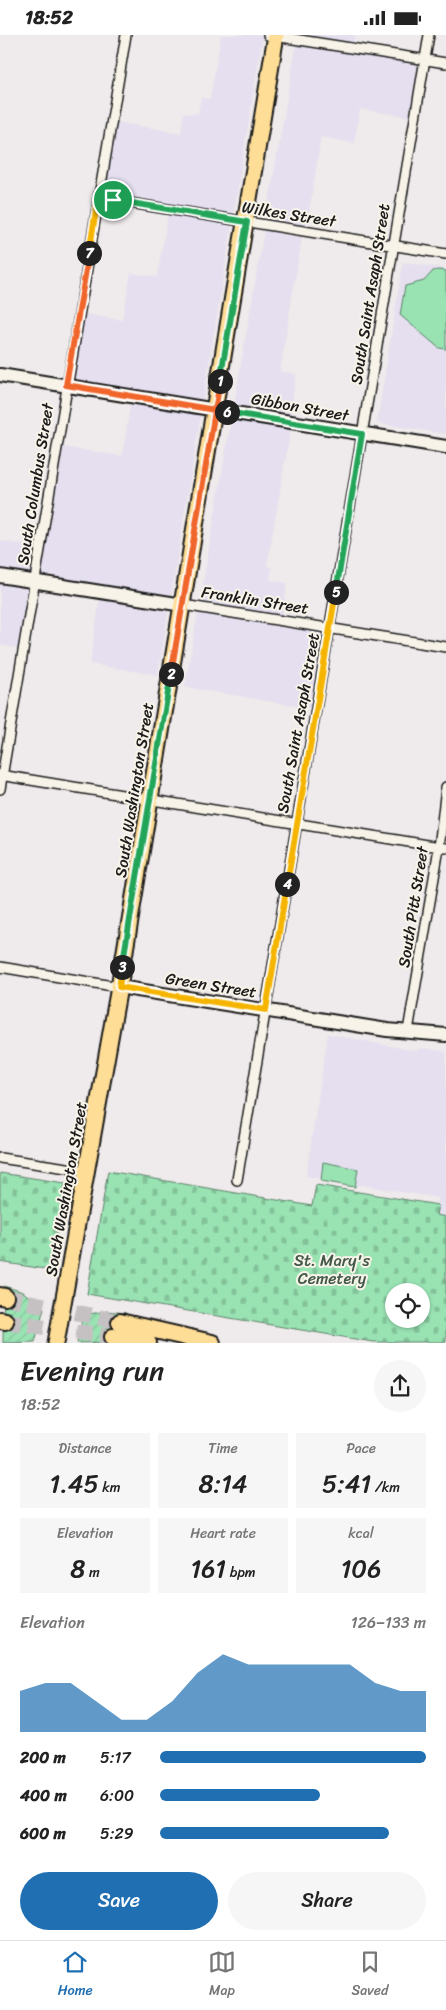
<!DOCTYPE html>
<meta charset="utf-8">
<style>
:root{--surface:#fff;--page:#f6f6f6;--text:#222;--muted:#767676;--line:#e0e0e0;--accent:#1f6fb2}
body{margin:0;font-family:Sriracha,sans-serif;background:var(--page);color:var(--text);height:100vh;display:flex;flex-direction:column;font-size:19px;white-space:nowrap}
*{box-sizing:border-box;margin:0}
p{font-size:16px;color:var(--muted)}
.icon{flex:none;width:28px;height:28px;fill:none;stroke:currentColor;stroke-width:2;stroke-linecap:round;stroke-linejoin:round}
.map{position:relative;height:1308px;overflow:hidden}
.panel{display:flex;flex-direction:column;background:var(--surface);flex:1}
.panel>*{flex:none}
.tools{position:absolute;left:385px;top:1248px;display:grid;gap:10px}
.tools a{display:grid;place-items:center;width:45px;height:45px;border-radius:50%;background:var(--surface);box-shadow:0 1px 4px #0004;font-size:25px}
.pin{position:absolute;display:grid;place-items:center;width:42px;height:42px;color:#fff;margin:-21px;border:2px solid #fff;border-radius:50%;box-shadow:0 1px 5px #0007}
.km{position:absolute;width:25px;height:25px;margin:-12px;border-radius:50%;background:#222;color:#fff;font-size:14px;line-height:25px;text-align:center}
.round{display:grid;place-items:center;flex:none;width:52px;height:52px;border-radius:26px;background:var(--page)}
.overview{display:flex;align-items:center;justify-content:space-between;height:85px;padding:0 20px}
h1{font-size:28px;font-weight:600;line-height:38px}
.metrics{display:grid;grid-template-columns:repeat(3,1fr);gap:8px;height:85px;padding:5px 20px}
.metrics div{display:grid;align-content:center;border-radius:0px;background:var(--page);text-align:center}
.metrics b{font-size:25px;font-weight:600}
.metrics small{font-size:14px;font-weight:400}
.metrics p{font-size:14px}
.chart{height:140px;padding:10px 20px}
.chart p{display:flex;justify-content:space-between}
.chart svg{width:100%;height:90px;margin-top:5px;fill:var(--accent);opacity:.7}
.primary-button{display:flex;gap:10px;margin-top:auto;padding:10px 20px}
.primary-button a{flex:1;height:58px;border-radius:30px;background:var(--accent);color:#fff;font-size:20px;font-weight:600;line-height:58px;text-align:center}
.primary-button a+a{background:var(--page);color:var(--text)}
ul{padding:0 20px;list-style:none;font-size:16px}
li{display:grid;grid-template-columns:80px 60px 1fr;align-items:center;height:38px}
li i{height:12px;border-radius:6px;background:var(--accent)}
.status{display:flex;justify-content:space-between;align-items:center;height:35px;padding:0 25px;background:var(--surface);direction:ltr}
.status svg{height:14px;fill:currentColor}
.dock{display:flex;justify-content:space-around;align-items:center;height:70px;border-top:1px solid var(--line);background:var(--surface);font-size:14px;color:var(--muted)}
.dock a{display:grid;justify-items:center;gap:2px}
.dock .on{color:var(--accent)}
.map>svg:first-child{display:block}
</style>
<div class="status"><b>18:52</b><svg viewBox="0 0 49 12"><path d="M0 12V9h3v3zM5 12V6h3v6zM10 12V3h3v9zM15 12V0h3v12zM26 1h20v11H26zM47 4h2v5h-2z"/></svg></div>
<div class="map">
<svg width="446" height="1308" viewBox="0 0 446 1308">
<defs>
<pattern id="cemetery-stones" width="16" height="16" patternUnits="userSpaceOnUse" patternTransform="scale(1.25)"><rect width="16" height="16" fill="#99e3b3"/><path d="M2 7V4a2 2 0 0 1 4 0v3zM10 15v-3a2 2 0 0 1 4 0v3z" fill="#83c299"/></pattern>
<pattern id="garden-furrows" width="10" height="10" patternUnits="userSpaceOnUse" patternTransform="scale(1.25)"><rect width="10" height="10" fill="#99e3b3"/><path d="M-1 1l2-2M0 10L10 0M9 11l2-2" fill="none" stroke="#83c299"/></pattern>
</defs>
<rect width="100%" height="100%" fill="#efeaeb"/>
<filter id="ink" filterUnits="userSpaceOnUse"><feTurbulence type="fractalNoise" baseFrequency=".02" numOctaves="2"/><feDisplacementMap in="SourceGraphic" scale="10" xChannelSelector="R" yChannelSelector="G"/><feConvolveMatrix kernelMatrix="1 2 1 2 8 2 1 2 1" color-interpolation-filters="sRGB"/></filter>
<g filter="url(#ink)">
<!-- built -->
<path fill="#e5dfef" d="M221 0H263L158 640 90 629 101 556 34 545 23 614 0 610V506L40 512 56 411 122 421 132 360 66 349 78 278 122 285 131 238 157 242 169 174 98 162 111 86 181 98 184 78 198 79 201 63 210 64Z
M298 0H355L352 12 425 23 415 83 360 74 354 108 321 102 306 196H303L280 336 296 339 289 385 292 386 267 531 272 532 270 545 287 548 282 584 329 592 315 674 185 652Z
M403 227 446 234V399L377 388Z
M328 999 416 1016 422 1013 446 1017V1182L436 1180 438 1163 306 1141Z"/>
<!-- cemetery -->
<path fill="url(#cemetery-stones)" stroke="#5a8068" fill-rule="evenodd" d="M108 1136 312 1171 316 1150 438 1170 436 1180 446 1182V1307H373L87 1259ZM421 1256V1284H394V1256Z
M0 1138 65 1148 51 1235 0 1227Z"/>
<!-- park -->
<path fill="#99e3b3" stroke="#5a8068" d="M438 235 446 236V314L439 313 400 280 405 251 424 246 433 236Z
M323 1127 358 1134 355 1152 321 1146Z"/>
<!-- garden -->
<path fill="url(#garden-furrows)" stroke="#5a8068" d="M4 1251 23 1257 44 1273 35 1307 3 1308Z
M107 1276 126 1278 111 1307 77 1308 83 1280Z"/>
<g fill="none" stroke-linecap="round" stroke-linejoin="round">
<!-- highway-tunnel -->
<path stroke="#c5c1c2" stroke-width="16" stroke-dasharray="16 8" stroke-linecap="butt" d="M5 1262 120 1287
M5 1286 113 1302"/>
<defs>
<path id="street" d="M268 0 446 28
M99 163 446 219
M183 570 446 612
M0 740 446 813
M0 754 126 0
M0 932 119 952
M408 996 439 813 446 752
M0 1123 87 1136
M237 1145 429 0"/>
<path id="secondary" d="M0 340 446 412
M0 541 183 570
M119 952 387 995 446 1000"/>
<path id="primary" d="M56 1308 119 952 276 0"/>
<path id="highway" d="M0 1261 5 1262
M0 1285 5 1286
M120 1287 212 1308
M113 1302 148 1308"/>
</defs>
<!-- street casing -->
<use href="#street" stroke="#1c1c1c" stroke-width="12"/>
<!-- secondary casing -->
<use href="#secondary" stroke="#1c1c1c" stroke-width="16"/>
<!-- primary casing -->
<use href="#primary" stroke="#1c1c1c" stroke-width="19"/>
<!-- highway casing -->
<use href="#highway" stroke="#1c1c1c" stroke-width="20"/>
<!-- street -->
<use href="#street" stroke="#f7f3e8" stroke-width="9"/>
<!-- secondary -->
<use href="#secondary" stroke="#f7f3e8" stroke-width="12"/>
<!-- primary -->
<use href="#primary" stroke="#fedd96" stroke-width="15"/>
<!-- highway -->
<use href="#highway" stroke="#fedd96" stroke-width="16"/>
</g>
</g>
<g fill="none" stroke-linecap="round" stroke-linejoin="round" filter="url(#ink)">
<defs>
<path id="split-1" d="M113 165 247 187 220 346"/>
<path id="split-2" d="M171 639 220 346"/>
<path id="split-3" d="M122 932 171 639"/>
<path id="split-4" d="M122 932 119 952 266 975 287 849"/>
<path id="split-5" d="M287 849 336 557"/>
<path id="split-6" d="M227 377 362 399 336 557"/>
<path id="split-7" d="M89 218 66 350 227 377"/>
<path id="split-8" d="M89 218 98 163 113 165"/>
</defs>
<!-- split-1 casing -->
<use href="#split-1" stroke="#fff" stroke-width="10"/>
<!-- split-2 casing -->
<use href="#split-2" stroke="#fff" stroke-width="10"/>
<!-- split-3 casing -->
<use href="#split-3" stroke="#fff" stroke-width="10"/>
<!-- split-4 casing -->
<use href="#split-4" stroke="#fff" stroke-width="10"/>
<!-- split-5 casing -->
<use href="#split-5" stroke="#fff" stroke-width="10"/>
<!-- split-6 casing -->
<use href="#split-6" stroke="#fff" stroke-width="10"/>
<!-- split-7 casing -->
<use href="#split-7" stroke="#fff" stroke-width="10"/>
<!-- split-8 casing -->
<use href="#split-8" stroke="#fff" stroke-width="10"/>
<!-- split-1 -->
<use href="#split-1" stroke="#22a559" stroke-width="6"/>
<!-- split-2 -->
<use href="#split-2" stroke="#f0652b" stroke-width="6"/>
<!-- split-3 -->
<use href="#split-3" stroke="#22a559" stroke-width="6"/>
<!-- split-4 -->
<use href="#split-4" stroke="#f5b400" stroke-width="6"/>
<!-- split-5 -->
<use href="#split-5" stroke="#f5b400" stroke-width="6"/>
<!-- split-6 -->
<use href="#split-6" stroke="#22a559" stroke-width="6"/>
<!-- split-7 -->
<use href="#split-7" stroke="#f0652b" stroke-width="6"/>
<!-- split-8 -->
<use href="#split-8" stroke="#f5b400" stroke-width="6"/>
</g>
<g text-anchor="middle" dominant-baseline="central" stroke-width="4" stroke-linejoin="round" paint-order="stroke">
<!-- street labels -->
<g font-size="16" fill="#1c1c1c" stroke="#f7f3e8">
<text transform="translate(289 179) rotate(9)">Wilkes Street</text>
<text transform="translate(370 259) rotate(-81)">South Saint Asaph Street</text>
<text transform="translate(300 372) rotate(10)">Gibbon Street</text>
<text transform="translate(35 449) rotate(-81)">South Columbus Street</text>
<text transform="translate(255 565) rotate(9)">Franklin Street</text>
<text transform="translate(298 688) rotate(-80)">South Saint Asaph Street</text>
<text transform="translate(134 755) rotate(-81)">South Washington Street</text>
<text transform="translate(413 872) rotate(-81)">South Pitt Street</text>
<text transform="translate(211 950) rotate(9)">Green Street</text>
<text transform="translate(66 1154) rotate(-80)">South Washington Street</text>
</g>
<!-- park labels -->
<g font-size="16" fill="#425849" stroke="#f7f3e8">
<text x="332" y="1225">St. Mary's<tspan x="332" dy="18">Cemetery</tspan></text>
</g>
</g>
</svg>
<div class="tools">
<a><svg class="icon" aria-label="locate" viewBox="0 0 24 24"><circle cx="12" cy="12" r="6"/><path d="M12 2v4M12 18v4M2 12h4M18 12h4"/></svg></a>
</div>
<div class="pin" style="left:113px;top:165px;background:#1e9e55"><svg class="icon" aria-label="arrive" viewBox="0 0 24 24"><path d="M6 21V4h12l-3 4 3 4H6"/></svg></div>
<b class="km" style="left:220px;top:346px">1</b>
<b class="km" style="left:171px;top:639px">2</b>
<b class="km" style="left:122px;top:932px">3</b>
<b class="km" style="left:287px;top:849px">4</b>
<b class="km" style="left:336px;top:557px">5</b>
<b class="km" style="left:227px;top:377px">6</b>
<b class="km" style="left:89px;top:218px">7</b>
</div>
<section class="panel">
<div class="overview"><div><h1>Evening run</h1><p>18:52</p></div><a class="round"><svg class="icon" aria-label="share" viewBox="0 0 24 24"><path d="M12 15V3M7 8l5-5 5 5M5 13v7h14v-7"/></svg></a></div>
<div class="metrics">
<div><p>Distance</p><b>1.45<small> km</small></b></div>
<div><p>Time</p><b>8:14</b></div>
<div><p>Pace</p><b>5:41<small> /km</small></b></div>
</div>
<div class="metrics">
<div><p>Elevation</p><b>8<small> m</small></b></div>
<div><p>Heart rate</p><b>161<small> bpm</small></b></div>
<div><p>kcal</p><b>106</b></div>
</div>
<div class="chart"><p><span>Elevation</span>126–133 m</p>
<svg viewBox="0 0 160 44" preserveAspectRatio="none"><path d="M0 44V24L10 20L20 20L30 29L40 38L50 38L60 29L70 15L80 6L90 11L100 11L110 11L120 11L130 11L140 20L150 24L160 24V44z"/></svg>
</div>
<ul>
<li><b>200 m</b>5:17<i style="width:100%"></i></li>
<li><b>400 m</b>6:00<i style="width:60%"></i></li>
<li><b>600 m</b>5:29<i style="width:86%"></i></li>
</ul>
<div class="primary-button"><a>Save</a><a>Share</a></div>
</section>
<nav class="dock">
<a class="on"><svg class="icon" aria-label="home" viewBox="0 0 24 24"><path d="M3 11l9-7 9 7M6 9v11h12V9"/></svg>Home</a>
<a><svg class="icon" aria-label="map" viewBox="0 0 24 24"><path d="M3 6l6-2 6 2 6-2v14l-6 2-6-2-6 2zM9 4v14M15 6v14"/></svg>Map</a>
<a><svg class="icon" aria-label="saved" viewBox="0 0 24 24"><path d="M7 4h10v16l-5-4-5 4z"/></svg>Saved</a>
</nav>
